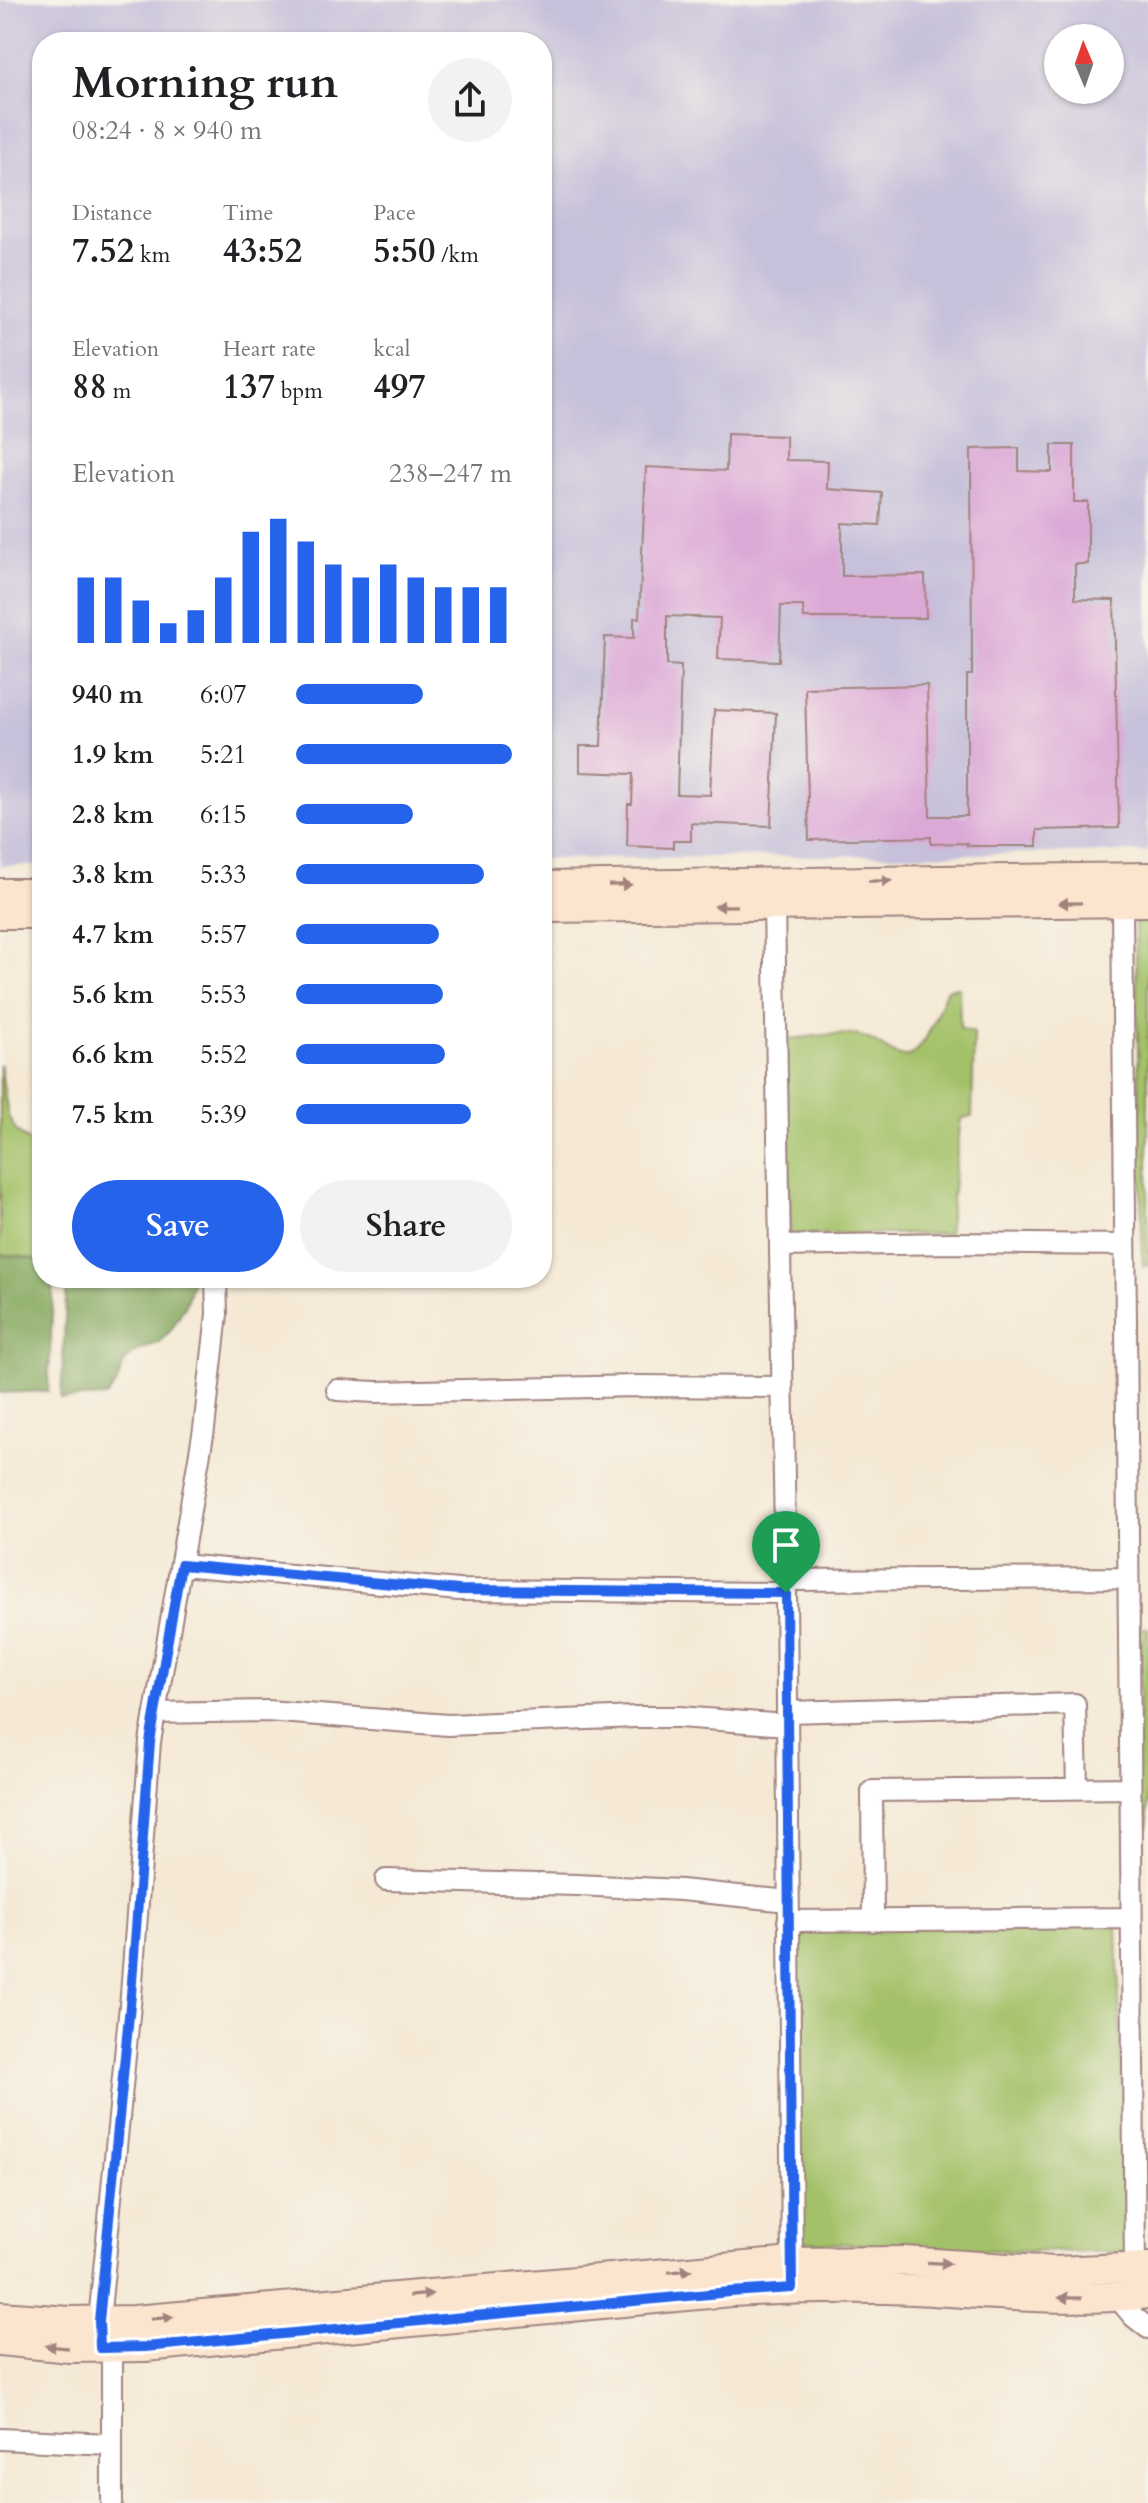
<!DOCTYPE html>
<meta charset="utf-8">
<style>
:root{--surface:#fff;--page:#f2f2f2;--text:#202124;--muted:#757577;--accent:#2563eb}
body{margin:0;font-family:Cardo,serif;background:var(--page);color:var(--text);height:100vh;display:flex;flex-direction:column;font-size:30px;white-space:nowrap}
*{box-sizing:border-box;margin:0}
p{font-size:26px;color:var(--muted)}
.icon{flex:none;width:44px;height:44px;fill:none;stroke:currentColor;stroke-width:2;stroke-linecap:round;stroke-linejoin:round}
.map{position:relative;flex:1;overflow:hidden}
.drawer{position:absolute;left:32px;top:32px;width:520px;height:1256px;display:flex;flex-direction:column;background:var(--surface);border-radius:32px;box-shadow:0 2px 6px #0004}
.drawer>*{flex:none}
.needle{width:52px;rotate:358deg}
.fabs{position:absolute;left:1044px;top:24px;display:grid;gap:16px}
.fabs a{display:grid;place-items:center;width:80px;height:80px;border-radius:50%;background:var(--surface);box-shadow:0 2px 6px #0004;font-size:40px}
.pin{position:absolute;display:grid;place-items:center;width:68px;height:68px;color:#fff;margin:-82px -34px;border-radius:50% 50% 50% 0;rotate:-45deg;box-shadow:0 0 8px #0007}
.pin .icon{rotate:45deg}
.round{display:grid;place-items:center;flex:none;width:84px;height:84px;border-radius:42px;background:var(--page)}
.head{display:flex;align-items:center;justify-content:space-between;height:136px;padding:0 40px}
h1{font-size:44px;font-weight:800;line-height:60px}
.figures{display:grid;grid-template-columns:repeat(3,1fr);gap:12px;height:136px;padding:8px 40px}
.figures div{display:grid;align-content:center}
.figures b{font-size:34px;font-weight:800}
.figures small{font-size:22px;font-weight:400}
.figures p{font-size:22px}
.chart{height:224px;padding:16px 40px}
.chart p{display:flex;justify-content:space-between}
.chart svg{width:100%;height:144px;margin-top:8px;stroke:var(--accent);stroke-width:6}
.action{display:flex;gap:16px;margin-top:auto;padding:16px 40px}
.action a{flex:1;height:92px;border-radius:48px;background:var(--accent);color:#fff;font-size:32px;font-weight:800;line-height:92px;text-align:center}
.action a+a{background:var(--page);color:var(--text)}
ul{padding:0 40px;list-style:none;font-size:26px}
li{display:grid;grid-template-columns:128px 96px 1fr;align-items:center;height:60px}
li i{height:20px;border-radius:10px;background:var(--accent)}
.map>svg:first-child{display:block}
</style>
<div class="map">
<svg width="1148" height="2503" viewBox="0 0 1148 2503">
<rect width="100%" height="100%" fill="#f7f3e8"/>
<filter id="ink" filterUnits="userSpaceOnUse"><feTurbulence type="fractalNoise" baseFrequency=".0125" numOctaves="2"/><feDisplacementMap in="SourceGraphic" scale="16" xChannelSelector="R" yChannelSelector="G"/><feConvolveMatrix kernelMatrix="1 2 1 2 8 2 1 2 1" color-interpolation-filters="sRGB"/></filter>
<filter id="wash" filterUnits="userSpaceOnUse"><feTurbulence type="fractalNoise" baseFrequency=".006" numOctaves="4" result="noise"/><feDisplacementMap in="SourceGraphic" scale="32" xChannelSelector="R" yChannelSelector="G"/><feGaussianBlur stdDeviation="1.8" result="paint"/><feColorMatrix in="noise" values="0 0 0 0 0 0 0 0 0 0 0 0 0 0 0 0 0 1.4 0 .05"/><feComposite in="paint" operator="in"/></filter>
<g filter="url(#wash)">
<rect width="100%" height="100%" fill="#f5e9d5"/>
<!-- industrial -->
<path fill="#c6c0da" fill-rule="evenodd" d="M0 0H1148V852L542 859V42H42V866H0ZM1058 38H1110V90H1058Z"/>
<!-- green -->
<path fill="#a3c168" stroke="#76704a" stroke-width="2" d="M1135 922H1148V1266H1143Z
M959 987 960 1028 974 1033 972 1117 961 1118 948 1234H790L786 1039C808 1038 834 1032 855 1035 876 1038 885 1052 900 1056 924 1063 939 1005 947 989Z
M0 1064 8 1116 16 1131 42 1152V1261L18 1256 0 1255Z
M1141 1628H1148V1827L1139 1818 1137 1761Z
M1117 1923 1126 2252 1009 2251 798 2242 795 1929Z"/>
<!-- forest -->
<path fill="#82a75c" stroke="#666344" stroke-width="2" d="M0 1255 18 1256 42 1261V1278H54L48 1391 0 1393Z
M67 1278H193L186 1304 171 1330 160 1342 133 1353 124 1363 116 1385 106 1397 61 1399Z"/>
<g id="blocks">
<!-- building -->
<path fill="#dca9d7" d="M727 434 786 436V460L828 461 827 489 882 493 880 525 842 523V576L925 575 926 618H804L803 606H781L779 661 718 659 720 618 667 616V665L681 666 677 794 710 795 714 710 776 713 771 826 691 823V841H673V848L627 846 628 804H632L633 774 580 772V746H601L605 637 634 638V618H639L646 467 726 471Z
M1052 445H1074V502H1088V564H1075V599L1114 600 1119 828 1037 830V846H967V843L931 844V837L809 840 805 688 927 685 930 816H967V675H972L971 449 1019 448V471L1052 472Z"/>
</g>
</g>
<g filter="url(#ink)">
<use href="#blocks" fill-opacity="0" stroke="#a08480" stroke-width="2"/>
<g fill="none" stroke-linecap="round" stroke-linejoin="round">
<defs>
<path id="street" d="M1122 903 1135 2269
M774 906 786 1593 792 2262
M780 1246 952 1243 1125 1245
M337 1390 376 1392 635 1386 782 1387
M181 1565 459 1590 786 1593
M785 1580 1127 1578
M787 1712 1075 1704 1077 1788
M155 1713 267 1711 448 1725 636 1717H679L787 1725
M386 1880 577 1885 681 1890 788 1901
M788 1921 1130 1918
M873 1921 872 1791 1129 1788
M1117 2297 1134 2317 1148 2328
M99 2321 131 1995 150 1742 204 1429 217 1314 216 1278
M0 2439 111 2444
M112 2503V2349"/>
<path id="secondary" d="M542 886 1148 877
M0 893H42
M542 908 1148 902
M0 914H42
M0 2316 69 2321 134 2320 792 2262 904 2261 1054 2271 1148 2267
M0 2341 70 2348 145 2347 730 2292C791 2289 852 2287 914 2290 992 2294 1070 2303 1148 2294"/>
</defs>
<!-- street casing -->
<use href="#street" stroke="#a08480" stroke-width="24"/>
<!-- secondary casing -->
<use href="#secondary" stroke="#a08480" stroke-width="32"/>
<!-- street -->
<use href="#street" stroke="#fff" stroke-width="20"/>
<!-- secondary -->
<use href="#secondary" stroke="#fbe5cf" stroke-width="28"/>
</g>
<!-- one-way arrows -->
<defs><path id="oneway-solid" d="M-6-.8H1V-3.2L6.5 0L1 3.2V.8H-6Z" transform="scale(2)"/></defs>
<g fill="#a2827d">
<use href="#oneway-solid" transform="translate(880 881) rotate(-1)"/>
<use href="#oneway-solid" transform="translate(620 885) rotate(-1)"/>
<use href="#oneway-solid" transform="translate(1070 903) rotate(179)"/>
<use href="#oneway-solid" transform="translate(726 906) rotate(179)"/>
<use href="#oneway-solid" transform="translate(939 2263) rotate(3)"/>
<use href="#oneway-solid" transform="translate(680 2271) rotate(-6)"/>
<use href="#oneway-solid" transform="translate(421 2295) rotate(-5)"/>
<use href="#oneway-solid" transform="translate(1070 2298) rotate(-179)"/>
<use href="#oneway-solid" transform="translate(162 2318) rotate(-5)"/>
<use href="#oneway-solid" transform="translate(57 2347) rotate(-175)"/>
</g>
</g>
<g fill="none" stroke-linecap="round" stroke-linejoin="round" filter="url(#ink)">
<defs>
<path id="route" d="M181 1565 459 1590 786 1593 792 2288 730 2292 145 2347 100 2348 99 2321 131 1995 150 1742Z"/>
</defs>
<!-- route casing -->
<use href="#route" stroke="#fff" stroke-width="16"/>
<!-- route -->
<use href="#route" stroke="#2563eb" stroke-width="10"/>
</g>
</svg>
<div class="fabs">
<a><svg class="needle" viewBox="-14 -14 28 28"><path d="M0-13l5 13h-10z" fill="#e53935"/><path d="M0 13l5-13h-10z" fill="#757577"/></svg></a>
</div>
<div class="pin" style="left:786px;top:1593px;background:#1e9e55"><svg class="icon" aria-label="arrive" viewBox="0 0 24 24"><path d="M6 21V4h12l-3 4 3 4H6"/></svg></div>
<section class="drawer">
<div class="head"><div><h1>Morning run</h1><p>08:24 · 8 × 940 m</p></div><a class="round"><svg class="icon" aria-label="share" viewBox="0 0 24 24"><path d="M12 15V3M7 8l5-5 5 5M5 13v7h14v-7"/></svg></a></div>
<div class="figures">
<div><p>Distance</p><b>7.52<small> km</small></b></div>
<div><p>Time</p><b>43:52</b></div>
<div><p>Pace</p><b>5:50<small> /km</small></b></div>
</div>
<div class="figures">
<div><p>Elevation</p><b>88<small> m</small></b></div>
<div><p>Heart rate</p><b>137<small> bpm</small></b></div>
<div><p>kcal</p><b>497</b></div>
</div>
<div class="chart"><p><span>Elevation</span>238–247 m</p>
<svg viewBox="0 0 160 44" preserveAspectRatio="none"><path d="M5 44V24M15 44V24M25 44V31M35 44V38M45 44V34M55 44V24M65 44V10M75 44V6M85 44V13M95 44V20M105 44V24M115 44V20M125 44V24M135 44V27M145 44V27M155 44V27"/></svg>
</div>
<ul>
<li><b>940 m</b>6:07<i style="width:59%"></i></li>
<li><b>1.9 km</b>5:21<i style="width:100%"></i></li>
<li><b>2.8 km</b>6:15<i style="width:54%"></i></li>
<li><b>3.8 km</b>5:33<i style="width:87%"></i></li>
<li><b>4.7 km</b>5:57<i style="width:66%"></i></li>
<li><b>5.6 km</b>5:53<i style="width:68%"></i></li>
<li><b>6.6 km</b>5:52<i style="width:69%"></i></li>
<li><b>7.5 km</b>5:39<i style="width:81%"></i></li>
</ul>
<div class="action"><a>Save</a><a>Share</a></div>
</section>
</div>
